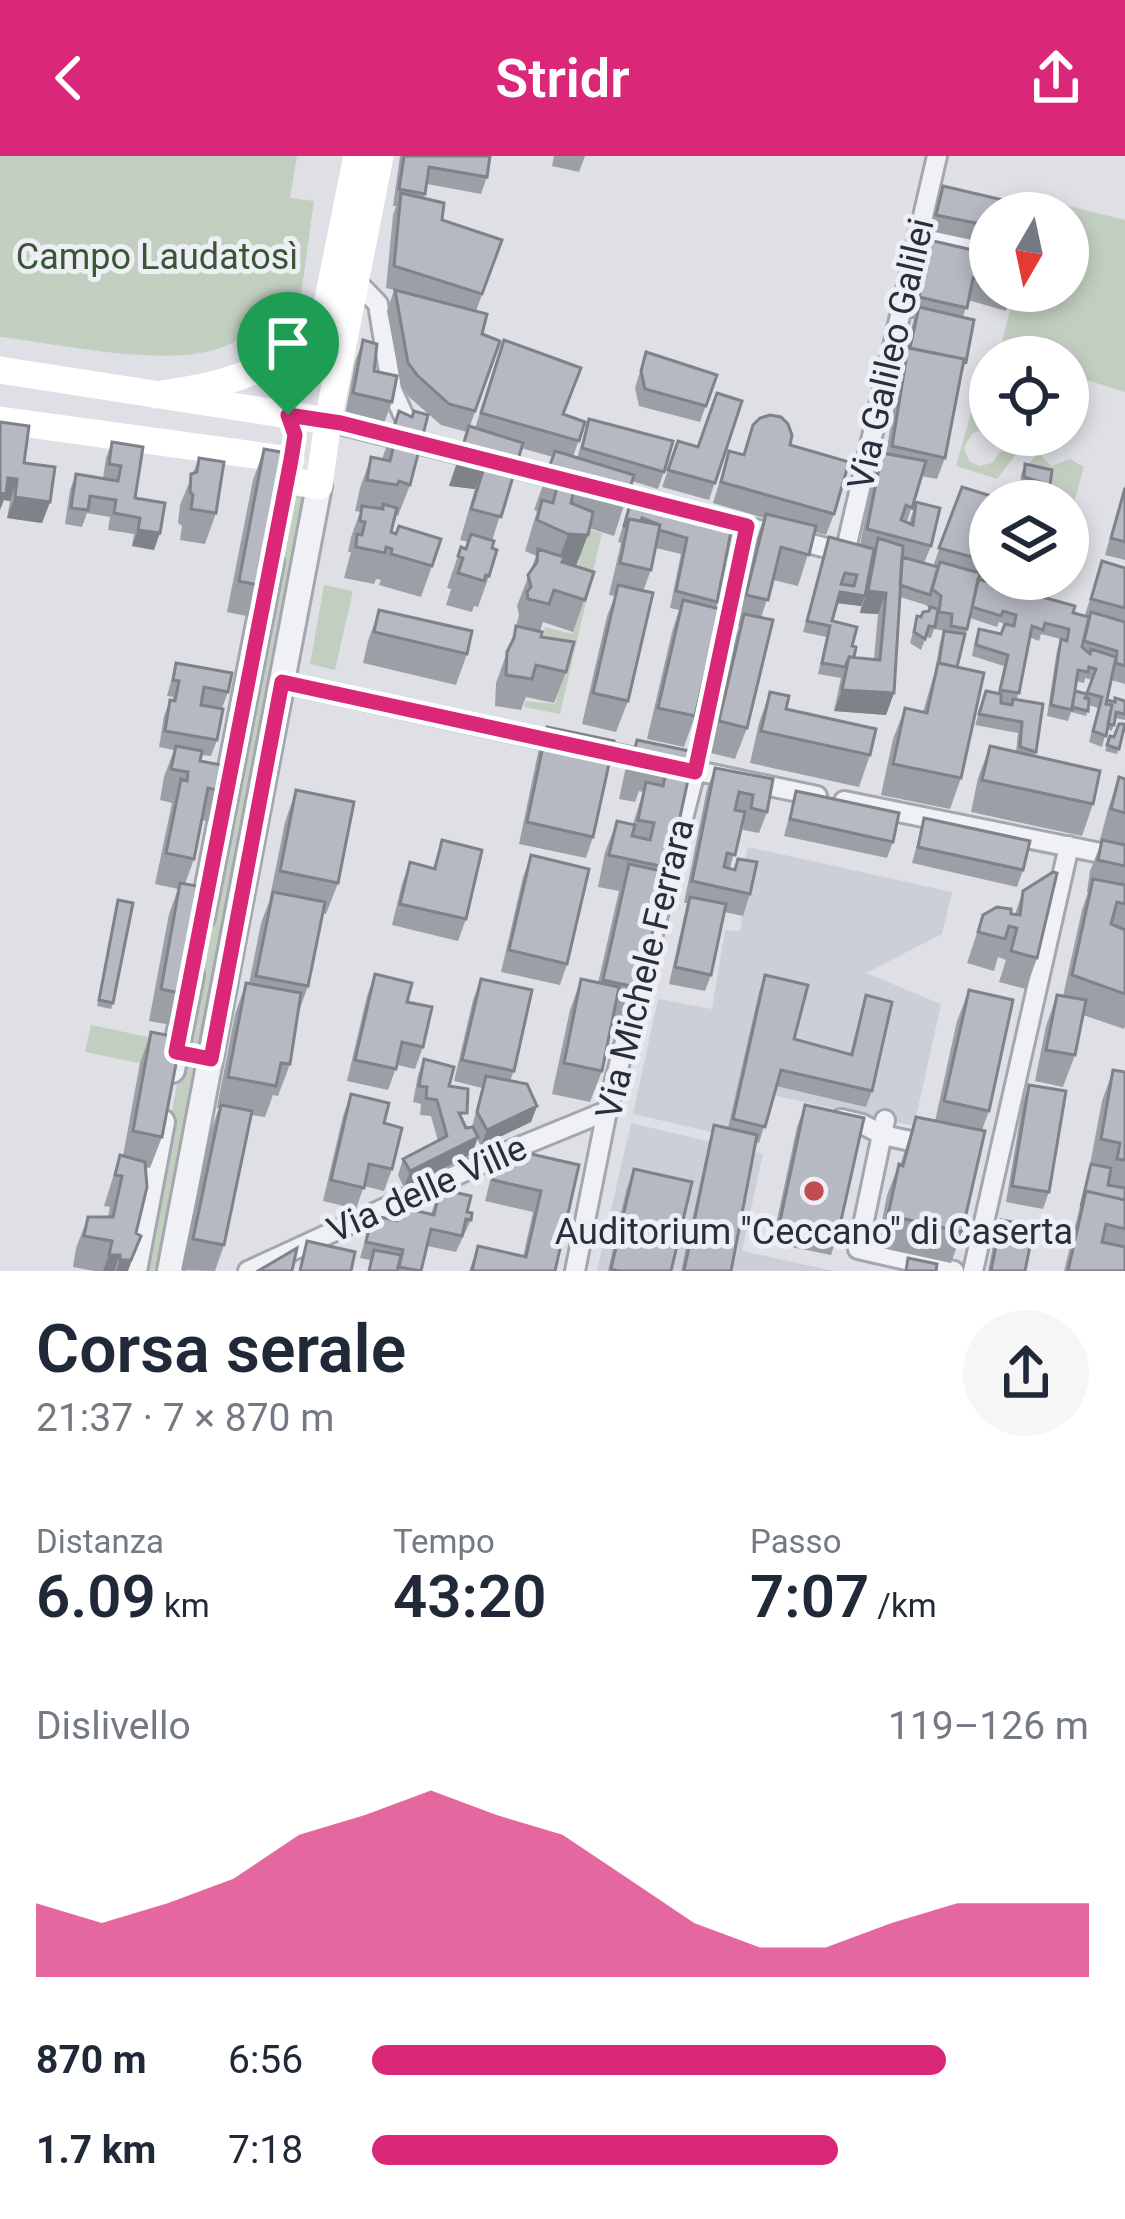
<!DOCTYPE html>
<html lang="it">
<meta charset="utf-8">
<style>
:root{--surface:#fff;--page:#f6f6f7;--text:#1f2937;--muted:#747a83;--accent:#db2777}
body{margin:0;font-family:Roboto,sans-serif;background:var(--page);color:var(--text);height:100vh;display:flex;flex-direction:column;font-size:45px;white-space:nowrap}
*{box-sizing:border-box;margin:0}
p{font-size:39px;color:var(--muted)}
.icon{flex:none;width:66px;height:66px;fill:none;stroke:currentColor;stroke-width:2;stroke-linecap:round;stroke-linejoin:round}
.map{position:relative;height:1115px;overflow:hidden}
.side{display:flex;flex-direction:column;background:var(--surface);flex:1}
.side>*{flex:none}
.needle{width:78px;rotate:189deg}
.fabs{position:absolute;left:969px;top:36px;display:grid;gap:24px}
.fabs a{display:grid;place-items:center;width:120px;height:120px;border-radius:50%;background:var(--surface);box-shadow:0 6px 18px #0003;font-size:60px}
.pin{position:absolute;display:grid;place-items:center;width:102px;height:102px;color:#fff;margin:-123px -51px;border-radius:50% 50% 50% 0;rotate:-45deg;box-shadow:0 0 12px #0007}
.pin .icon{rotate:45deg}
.round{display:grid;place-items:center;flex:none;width:126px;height:126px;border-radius:63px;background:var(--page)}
.head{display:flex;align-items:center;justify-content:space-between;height:204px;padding:0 36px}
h1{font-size:66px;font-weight:600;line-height:90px}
.stats{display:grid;grid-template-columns:repeat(3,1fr);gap:18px;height:204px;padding:12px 36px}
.stats div{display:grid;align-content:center}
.stats b{font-size:60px;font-weight:600}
.stats small{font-size:33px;font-weight:400}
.stats p{font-size:33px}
.chart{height:336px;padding:24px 36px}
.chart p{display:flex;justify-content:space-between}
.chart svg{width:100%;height:216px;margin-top:12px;fill:var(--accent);opacity:.7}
ul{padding:0 36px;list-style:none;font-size:39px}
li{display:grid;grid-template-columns:192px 144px 1fr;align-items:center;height:90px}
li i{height:30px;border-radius:15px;background:var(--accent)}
header{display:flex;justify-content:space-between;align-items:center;height:156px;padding:0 36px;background:var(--accent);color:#fff;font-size:54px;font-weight:600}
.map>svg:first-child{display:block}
</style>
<header><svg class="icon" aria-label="back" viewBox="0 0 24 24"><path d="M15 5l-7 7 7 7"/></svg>Stridr<svg class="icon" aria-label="share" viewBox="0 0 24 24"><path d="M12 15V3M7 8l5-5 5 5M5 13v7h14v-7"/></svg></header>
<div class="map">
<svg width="1125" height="1115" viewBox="0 0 1125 1115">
<rect width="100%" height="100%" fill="#dee0e6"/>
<!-- built -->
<path fill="#cccfd8" d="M748 691 952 736 942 778 866 817 941 848 914 970 772 939 759 987 633 958 658 843 712 853 725 774 740 775 743 753 740 727Z
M631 967 763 998 742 1095 834 1115H597Z"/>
<!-- green -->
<path fill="#c2cfc0" d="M0 0H297L290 42 314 45 301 139C274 160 247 185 214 194 156 210 61 188 0 181Z
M1040 43 1125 64V236L1068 218V201H1013L999 197 1015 135H1068V57H1036Z
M985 207 990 212V217L986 220C982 231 980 240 990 248V278L979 275 973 277 964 291 969 305 979 310 992 307 1001 295 1016 298 997 323 956 310Z
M1038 297 1052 310 1070 303 1084 311 1074 346 1049 339 1052 321 1021 316Z
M292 334 310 336 207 889 185 886Z
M564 366 602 377 560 558 524 551 526 545 555 548 564 515 541 481 545 471 572 478 582 444 576 416 583 384Z
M324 429 353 435 335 514 310 508Z
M91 869 162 884 158 911 85 896Z
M182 902 204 909 164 1115H142Z"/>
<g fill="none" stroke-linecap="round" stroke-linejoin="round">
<defs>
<path id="minor" d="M918 78 990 97
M355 124 378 148 392 234 412 278
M328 265 570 325
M714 362 849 398
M845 397 937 0
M282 526 565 588
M592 593 817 640
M844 645 1125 702
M841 963 862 968 883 979 929 989
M885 964 858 1093 954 1115
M248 1115 509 995 607 955
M575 1115 607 955 695 616 747 370
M973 1115 1069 690"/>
<path id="tertiary" d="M202 761 271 406
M172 914 191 819
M134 1115 162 966
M170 1115 319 330"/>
</defs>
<!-- minor casing -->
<use href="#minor" stroke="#a4a7b0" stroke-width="24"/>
<!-- tertiary casing -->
<use href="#tertiary" stroke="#a4a7b0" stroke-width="30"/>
<!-- minor -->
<use href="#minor" stroke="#f0f1f5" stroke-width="18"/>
<!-- tertiary -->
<use href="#tertiary" stroke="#f0f1f5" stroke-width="24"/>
<!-- secondary -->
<path stroke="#fff" stroke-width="27" d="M0 214 328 265
M156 239C225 229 286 216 326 153L357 0
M0 264 291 304
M287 324 319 330 328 265 380 0"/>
</g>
<!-- wall -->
<path fill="#9d9fa7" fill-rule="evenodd" d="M400 0H490L487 21 481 38 427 28 424 42 442 64 502 84 476 155 482 178 500 185 470 270 475 272 504 184 564 258 585 266 573 301 577 302 589 263 664 316 658 333 632 325 614 380 589 372 576 410 594 416 573 476 543 466 540 475 541 481 566 516 554 547 526 541 521 554 495 550 496 527 516 471 519 459 517 450 536 400 525 395 537 355 534 354 553 301 521 292 492 385 489 420 478 451 474 450 472 456 446 449 451 433 447 432 450 423 461 391 466 393 468 386 460 384 475 333 449 330 467 276 441 269 409 241 401 229 387 155 394 134 386 132 393 59 396 50H393Z
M554 0H585L579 16 552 10Z
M943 30 990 57V88L930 75Z
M929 84 990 98V135H1013L1006 155 968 144 963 161 966 206 960 222 945 302 937 323 921 320 907 366 909 367 916 346 931 390 924 407 933 410 962 331 990 345V423H1009L1006 431 1011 432 1013 423H1032L1028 437 1089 461 1085 459 1102 405 1125 412V528L1111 524 1107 544 1115 546 1125 545V564L1115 562 1112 575 1107 573 1102 591 1089 586 1098 552 1089 549 1086 560 1071 556 1068 565 1047 560 1057 494 1061 483 1041 478 1039 485 1029 481 1017 543 1036 596 1034 600 1093 648 1082 680 971 656 978 622 990 590 1016 596 1018 577 975 569 986 535 998 537 1004 510 972 500 975 484 979 473 1001 478 1005 468 999 466 997 471 970 462 957 511 961 622 950 653 881 639 893 583 905 552 923 556 935 515 940 486 946 475 934 473 931 482 926 481 921 494 910 487 917 460 921 461 930 453 926 449 900 441 894 537 886 559 834 555 841 522 818 518 826 481 803 476 829 381 860 389 874 319 882 297 886 298 900 213 914 163H911L921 106ZM837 447 861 450 860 457 878 458 874 503 854 501 832 465ZM1085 522 1092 524 1087 538 1075 535 1076 525 1084 527Z
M363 184 374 215 392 246 384 267 345 259 355 206Z
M646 196 717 219 700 266 639 250 635 232Z
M742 245 709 344 662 331 678 285 697 291Z
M399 255 410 329 398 360 395 359 391 376 432 410 421 441 379 429 381 424 376 423 374 428 344 422 351 396H348L351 381 360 356 355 355 360 332 371 301 382 303Z
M0 266 50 346 42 367 7 362 10 345 4 344Z
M753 269 790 289 834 358 826 379 815 376 798 430 773 424 761 462 747 572 735 603 707 596 733 489 739 471 734 470 754 389 764 362 713 347 729 295 743 298Z
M112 286 135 342 154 394 132 390 134 378 108 374 110 361 87 357 82 371 65 368 70 334 76 318 103 322 106 302Z
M264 293 267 431 256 462 227 456 253 324Z
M199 302 216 357 205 388 180 384 182 370 178 367 180 349Z
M1025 308 1050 329 1046 340 1020 332 1021 319Z
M1125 329V404L1105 399Z
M634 334 734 361 695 560 684 591 647 583 672 476 679 454 670 452 681 398 656 392 651 414 643 435 628 545 616 576 582 568 607 460 615 440 609 439 621 387 618 386Z
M379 454 467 498 456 529 363 507 368 485Z
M176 507 228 536 222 552 201 548 217 584 211 600 201 599 200 605 227 636 216 667 201 664 194 703 185 728 188 839 177 870 149 865 169 758 178 733 155 728 172 647 160 644 164 621 174 594 159 591 164 560 170 544H173V541L167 540Z
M770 536 786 553 870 599 859 631 750 607 759 567Z
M1125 569 1117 598 1105 595 1110 580 1114 581Z
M547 571 593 681 586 702 519 688 539 592Z
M637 584 694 596 640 832 629 864 613 860 602 915 590 946 552 938 570 854 581 823 598 827 619 735 598 731 605 696 617 665 633 668 643 636 639 635 635 646 619 643 625 615Z
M715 612 773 623 767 656 759 677 743 674 744 660 730 712 734 713 738 703 750 738 743 760 724 756 711 819 705 835 669 828 687 747H684L707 633Z
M1119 621 1125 623V870L1124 873 1083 859 1075 899 1063 931 1035 925 1046 870 1057 839 1063 840 1082 754 1088 736H1087L1090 715 1102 685 1100 684 1108 653Z
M296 634 338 727 326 758 323 757 308 830 298 858 290 908 278 940 273 939 265 961 251 959 224 1089 215 1115 181 1114 209 980 219 952H217L235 858 246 827 249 828 261 767 269 746 285 666Z
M796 635 893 686 887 702 784 680Z
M924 662 1023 714 1017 731 912 707Z
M442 684 466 763 458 785 392 769 402 728 410 706 433 712Z
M531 699 567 808 560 829 501 816 523 721Z
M1023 735 1037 802 1026 833 999 826 1006 804 998 801 994 815 967 807 983 759 1015 758Z
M118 744 113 847 111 853 97 850Z
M375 818 407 846 423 891 415 913 397 909 388 934 347 925 367 840Z
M765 819 794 883 850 898 866 839 872 935 866 951 776 930 759 987 756 986 731 1115H681L709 986 714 969 728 972 759 836Z
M481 823 514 915 510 925 537 950 531 966 481 990 477 983 472 998 404 1032 398 1019 403 1003 438 985 431 960 420 959 421 948 413 946 418 919 424 903 449 930 466 972 472 971 482 932 454 925 473 844Z
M969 834 989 955 982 974 962 1076 951 1107 877 1091 887 1039 899 1008 900 1009 916 961 935 965 957 865Z
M151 876 162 981 150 1012 145 1011 128 1115H94L73 1111 76 1092 88 1061H108L110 1051 104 1050 120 999 123 1000 140 907Z
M1113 914 1125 916V1115H1064L1089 1014 1102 945Z
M1029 929 1049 1036 1043 1053 1006 1046 1023 945Z
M351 938 384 967 392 1013 384 1035 364 1030 356 1053 323 1045 343 960Z
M805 949 838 1078 831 1099 772 1087 797 971Z
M500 991 579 1009 555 1115H469L478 1090 523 1101 533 1056 485 1045 493 1013Z
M634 1013 671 1115H608L626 1035Z
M440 1033 467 1056 471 1064 456 1096 427 1090 421 1115H368L370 1104 360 1102 372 1059 395 1064 400 1051 431 1058Z
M1001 1064 1025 1115H988L995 1080Z"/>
<!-- shaded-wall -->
<path fill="#7f8288" d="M460 299 487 302 475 333 449 330Z
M8 322 17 323 10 345 4 344 0 354V337Z
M15 341 50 346 42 367 7 362Z
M138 374 160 377 154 394 132 390Z
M568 378 588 379 576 410 557 409Z
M868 435 886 437 878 458 860 457Z
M840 436 865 440 861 450 836 447Z
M842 534 894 537 886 559 834 555Z
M537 950 531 966 481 990 487 974Z
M478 981 472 998 404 1032 410 1015Z
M141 1080 128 1115H116L120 1104Z
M109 1099H120L114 1115H103Z"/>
<!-- building -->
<path fill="#b6b9c2" stroke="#7f8288" stroke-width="3" fill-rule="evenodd" d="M404 0H490L487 21 429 11 425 38 399 33Z
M943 30 1033 51 1032 57H990V70L936 59Z
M401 37 444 47 442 64 502 84 482 138 394 110Z
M929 84 990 98V127L973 122 967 152 919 141Z
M395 134 487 158 482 178 500 185 475 255 449 248 417 219 408 207Z
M919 151 974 164 966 206 964 205V203L910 192Z
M363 184 377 188 374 215 397 220 392 246 353 237Z
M504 184 581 212 563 258 585 266 579 285 481 257Z
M908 192 964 203 945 302 892 290Z
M646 196 717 219 706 250 645 233 641 215Z
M717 237 742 245 715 327 668 314 678 285 698 291Z
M399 255 412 261 414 255 428 259 410 329 399 325 397 329 367 324 371 301 390 305 394 289 389 287Z
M770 259 781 261 788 268 792 279 790 289 849 306 834 358 721 326 729 295 744 299 753 269 760 262Z
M589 263 673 285 664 316 582 292Z
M0 266 29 270 24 307 55 311 50 346 15 341 17 323 8 322 6 338 0 337Z
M469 270 523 287 501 361 471 353 487 302 460 299Z
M112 286 143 291 135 342 165 347 160 377 138 374 140 362 114 357 116 344 90 340 88 354 71 352 76 318 118 325 121 310 109 308Z
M264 293 292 298 267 431 239 425Z
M555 295 634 319 625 348 574 333 571 347 593 356 588 379 568 378 537 364 542 344 553 347 558 327 545 323Z
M882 297 926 305 912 352 906 349 901 364 913 369 916 346 940 352 931 390 867 373Z
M199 302 224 306 216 357 191 353 193 339 190 336 191 318 197 316Z
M1025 308 1052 314 1050 329 1024 321Z
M962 331 1007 345H990V406L939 392Z
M1125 332V386L1111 382Z
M634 334 734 361 717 446 676 435 687 382 659 374 660 369 642 362 641 365 629 363 627 371 624 370Z
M383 348 397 352 391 376 396 378 399 370 441 383 432 410 391 398 392 393 386 391 385 397 356 391 357 378 362 379 365 366 360 365 362 350 383 353Z
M766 358 816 370 809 399 781 391 768 444 746 439Z
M629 363 660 369 651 414 620 407Z
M471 378 494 385 492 392 497 394 489 420 486 419 484 425 458 417 463 402 458 400 461 391 466 393Z
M829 381 874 393 865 440 840 436 832 465 857 471 852 490 856 491 854 501H849L845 511 822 507 830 470 807 465ZM845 417 857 419 854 430 841 428Z
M878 382 903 390 894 537 842 534 849 501 880 504 886 437 868 435Z
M538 393 564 401 562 406 594 416 585 444 554 434 549 448 528 443 527 436 531 431 528 419 537 406Z
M902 401 938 411 930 439 900 429Z
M1102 405 1125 412V452L1091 443Z
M940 406 980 417 967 473 951 470 952 458 939 456 941 440 932 433Z
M978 423 1075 450 1073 457 1089 461 1082 491 1090 498 1091 493 1116 501 1106 548 1112 549 1106 580 1093 575 1102 541 1087 537 1096 513 1089 511 1088 516 1078 514 1072 554 1051 549 1061 483 1067 485 1069 473 1045 467 1043 474 1032 470 1019 537 1000 534 1008 499 976 489 979 473 1001 478 1005 468 1014 470 1016 459 1003 455 1001 460 972 451Z
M1015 423H1032L1031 431 1014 427Z
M618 429 653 437 628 545 593 537Z
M683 444 720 453 695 560 658 552Z
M930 451 938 453 935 471 929 470 925 483 914 476 917 460 921 461 923 456 929 455Z
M379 454 472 475 467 498 374 476Z
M1091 456 1125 466V510L1116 507 1117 495 1084 485Z
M744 458 773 464 747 572 719 565Z
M516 470 542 476 541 481 574 486 566 516 536 509 532 523 506 519 507 496 514 482Z
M944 475 965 478 957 511 939 507Z
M176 507 232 517 228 536 204 531 201 549 223 553 217 584 165 575 170 544 175 545 179 525 173 524Z
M938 507 984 517 961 622 893 608 905 552 927 557Z
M986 535 1001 538V547L1012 549 1013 543 1043 548 1036 596 1020 591 1022 566 979 558Z
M1075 535 1087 538 1085 542 1089 543 1088 555 1072 551Z
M770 536 789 540 786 553 876 573 870 599 761 575Z
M1115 542 1125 545V558L1116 556 1114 569 1108 568 1112 549 1106 548 1107 544 1115 546Z
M1119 568H1125L1119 593 1107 589 1110 580 1114 581Z
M547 571 614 585 593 681 527 666Z
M637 584 694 596 669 712 609 699 617 665 635 669 632 680 650 684 654 667 638 664 646 626 663 630 668 608 649 604 646 615 630 612Z
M176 590 202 595 200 605 232 611 227 636 208 632 194 703 166 697 181 623 187 625 188 616 171 613Z
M990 590 1100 615 1093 648 982 624Z
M715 612 773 623 767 656 751 652 753 639 739 636 735 654 745 656 735 699 727 697 724 711 735 714 738 703 757 706 750 738 692 725Z
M1119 621 1125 623V657L1111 653Z
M296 634 354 646 338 727 280 715Z
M796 635 899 657 893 686 790 663Z
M924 662 1030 685 1023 714 918 691Z
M442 684 482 694 466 763 400 748 410 706 435 713Z
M1102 684 1125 689V710L1098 704Z
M531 699 589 713 567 808 509 794Z
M629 708 666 716 640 832 603 824Z
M1053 716 1057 717 1037 802 1011 795 1017 772 1009 770 1005 783 978 776 983 759 997 751 1011 753V758L1020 759 1023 735Z
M1093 723 1125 729V748L1117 746 1111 768 1125 774V838L1072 819Z
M180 727 208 732 188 839 161 833Z
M273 736 325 746 308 830 256 820Z
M690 741 726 748 711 819 675 811Z
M118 744 133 747 113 847 99 844Z
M375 818 412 827 407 846 432 851 423 891 402 886 396 913 355 904Z
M765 819 808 829 794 883 852 899 866 839 892 846 872 935 781 914 765 971 733 963Z
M481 823 532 834 514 915 462 904Z
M581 823 619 831 602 915 564 907Z
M246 827 301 837 290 908 281 907 276 930 228 921Z
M969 834 1013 844 989 955 944 945Z
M1057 839 1086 844 1075 899 1046 894Z
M151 876 181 882 162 981 133 975Z
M424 903 454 911 449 930 468 933 467 957H459L466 972 473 971 478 981 410 1015 403 1003 447 980 437 944 426 942 427 931 419 930Z
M1113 914 1125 916V1004L1117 1003 1120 987 1101 983Z
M486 920 527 928 537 950 487 974 477 956Z
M1029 929 1066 935 1049 1036 1012 1030Z
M351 938 389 947 384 967 402 972 392 1013 369 1008 364 1032 331 1024Z
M221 949 252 955 224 1089 193 1083Z
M805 949 864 962 838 1078 780 1065Z
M916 961 985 975 962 1076 888 1059 899 1008 903 1010Z
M714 969 757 979 731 1115H684Z
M500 991 579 1009 555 1115H472L478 1090 526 1101 541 1035 493 1024Z
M120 999 145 1006 147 1031 136 1077 141 1080 131 1104H120V1099H109L112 1085 84 1080 88 1061H113L122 1020 115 1019Z
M1091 1008 1111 1012 1108 1029 1125 1032V1044L1086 1035 1081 1051Z
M634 1013 692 1026 671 1115H618L611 1113Z
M440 1033 471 1040 467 1056 472 1057 471 1064 466 1063 462 1080 431 1073 421 1115 399 1111 403 1094 366 1086 372 1059 397 1065 400 1051 434 1059Z
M1086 1035 1125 1044V1073L1106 1068 1102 1086 1125 1091V1115H1068Z
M1001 1064 1034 1070 1025 1115H991Z
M307 1085 355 1096 351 1115H300Z
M297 1092 292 1115H258Z
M374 1094 401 1099 397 1115H369Z
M908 1102 937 1108 936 1115H906Z"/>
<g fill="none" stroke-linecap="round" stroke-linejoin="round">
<defs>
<path id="route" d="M288 259 341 267 747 370 695 616 282 526 211 903 176 896 291 304 295 279Z"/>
</defs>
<!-- route casing -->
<use href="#route" stroke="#fff" stroke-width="24"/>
<!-- route -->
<use href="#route" stroke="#db2777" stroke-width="15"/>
</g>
<!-- markers -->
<circle fill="#c14d53" stroke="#edeff4" stroke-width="4.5" cx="814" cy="1035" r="12"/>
<g text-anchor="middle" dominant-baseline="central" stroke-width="10" stroke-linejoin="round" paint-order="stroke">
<!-- park labels -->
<g font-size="36" fill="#3a5637" stroke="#edeff4">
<text x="157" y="101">Campo Laudatosì</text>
</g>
<!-- street labels -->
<g font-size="36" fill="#292e3c" stroke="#edeff4">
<text transform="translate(891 198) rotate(-77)">Via Galileo Galilei</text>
<text transform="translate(645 813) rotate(-76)">Via Michele Ferrara</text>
<text transform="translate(427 1033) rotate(-24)">Via delle Ville</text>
</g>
<!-- poi labels -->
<g font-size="36" fill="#292e3c" stroke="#edeff4">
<text x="814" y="1076">Auditorium "Ceccano" di Caserta</text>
</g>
</g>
</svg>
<div class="fabs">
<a><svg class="needle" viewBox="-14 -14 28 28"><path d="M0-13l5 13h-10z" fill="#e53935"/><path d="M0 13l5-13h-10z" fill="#747a83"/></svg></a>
<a><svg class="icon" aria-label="locate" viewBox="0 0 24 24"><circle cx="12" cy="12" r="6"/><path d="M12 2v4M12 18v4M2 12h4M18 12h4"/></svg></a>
<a><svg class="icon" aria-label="layers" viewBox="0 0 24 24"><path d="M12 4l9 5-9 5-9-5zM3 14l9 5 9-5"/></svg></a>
</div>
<div class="pin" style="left:288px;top:259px;background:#1e9e55"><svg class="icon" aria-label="arrive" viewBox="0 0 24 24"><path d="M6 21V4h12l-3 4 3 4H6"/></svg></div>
</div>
<section class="side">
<div class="head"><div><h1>Corsa serale</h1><p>21:37 · 7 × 870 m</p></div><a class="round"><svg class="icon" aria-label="share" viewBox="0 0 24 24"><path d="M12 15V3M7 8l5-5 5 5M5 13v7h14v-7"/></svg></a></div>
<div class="stats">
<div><p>Distanza</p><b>6.09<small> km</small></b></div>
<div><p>Tempo</p><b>43:20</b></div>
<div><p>Passo</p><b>7:07<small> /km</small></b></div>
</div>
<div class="chart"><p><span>Dislivello</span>119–126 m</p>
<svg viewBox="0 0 160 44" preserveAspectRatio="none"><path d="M0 44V29L10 33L20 29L30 24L40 15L50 11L60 6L70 11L80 15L90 24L100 33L110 38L120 38L130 33L140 29L150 29L160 29V44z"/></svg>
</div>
<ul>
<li><b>870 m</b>6:56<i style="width:80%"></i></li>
<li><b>1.7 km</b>7:18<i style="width:65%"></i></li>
</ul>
</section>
